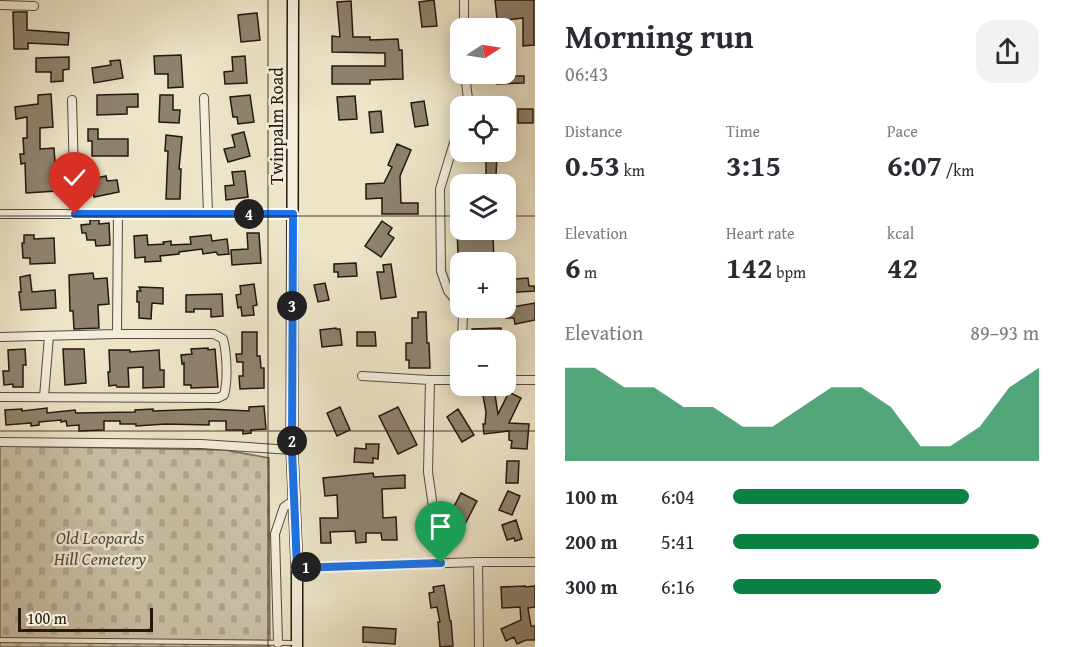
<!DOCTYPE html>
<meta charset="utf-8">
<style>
:root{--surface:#fff;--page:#f2f2f3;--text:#2b2b33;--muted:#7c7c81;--accent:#0b8043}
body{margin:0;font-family:"Gentium Book Plus",serif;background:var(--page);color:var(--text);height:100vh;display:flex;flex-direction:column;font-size:22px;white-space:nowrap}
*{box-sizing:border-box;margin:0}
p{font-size:20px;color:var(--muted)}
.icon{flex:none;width:33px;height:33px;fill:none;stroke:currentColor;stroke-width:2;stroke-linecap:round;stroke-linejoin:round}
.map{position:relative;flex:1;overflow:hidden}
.drawer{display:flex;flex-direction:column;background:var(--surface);width:534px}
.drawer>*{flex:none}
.needle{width:39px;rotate:78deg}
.controls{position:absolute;left:450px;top:18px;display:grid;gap:12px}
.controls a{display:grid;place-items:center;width:66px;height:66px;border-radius:12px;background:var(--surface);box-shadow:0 3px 15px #0003;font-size:30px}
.scale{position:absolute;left:18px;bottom:15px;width:135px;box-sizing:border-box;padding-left:6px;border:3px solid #27160d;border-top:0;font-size:16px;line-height:21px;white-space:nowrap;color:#27160d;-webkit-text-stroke:4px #f3eedb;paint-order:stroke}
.pin{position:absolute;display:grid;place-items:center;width:51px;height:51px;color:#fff;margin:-62px -26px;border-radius:50% 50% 50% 0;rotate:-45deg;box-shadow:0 0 6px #0007}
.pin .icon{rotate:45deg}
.km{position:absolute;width:30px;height:30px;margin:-15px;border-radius:50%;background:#222;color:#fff;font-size:16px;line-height:30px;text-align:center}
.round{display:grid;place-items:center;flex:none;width:63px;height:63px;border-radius:18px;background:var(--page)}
.summary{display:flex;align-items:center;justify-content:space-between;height:102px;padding:0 30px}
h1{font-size:33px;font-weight:600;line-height:45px}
.figures{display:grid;grid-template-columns:repeat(3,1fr);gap:9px;height:102px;padding:6px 30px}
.figures div{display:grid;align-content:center}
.figures b{font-size:30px;font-weight:600}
.figures small{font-size:16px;font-weight:400}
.figures p{font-size:16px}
.chart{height:168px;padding:12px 30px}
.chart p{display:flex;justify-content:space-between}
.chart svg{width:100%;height:108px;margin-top:6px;fill:var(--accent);opacity:.7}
ul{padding:0 30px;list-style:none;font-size:20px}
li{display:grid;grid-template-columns:96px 72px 1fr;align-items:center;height:45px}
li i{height:15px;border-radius:8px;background:var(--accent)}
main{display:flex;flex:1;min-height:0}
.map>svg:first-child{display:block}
</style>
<main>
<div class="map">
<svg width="535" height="647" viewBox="0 0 535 647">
<defs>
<pattern id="cemetery-stones" width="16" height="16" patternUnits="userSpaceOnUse" patternTransform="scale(1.5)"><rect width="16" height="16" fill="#cbc2a8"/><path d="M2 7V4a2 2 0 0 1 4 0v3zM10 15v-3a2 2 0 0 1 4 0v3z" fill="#aea68f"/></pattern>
</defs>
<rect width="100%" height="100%" fill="#ede5c8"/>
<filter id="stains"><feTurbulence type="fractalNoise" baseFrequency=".00333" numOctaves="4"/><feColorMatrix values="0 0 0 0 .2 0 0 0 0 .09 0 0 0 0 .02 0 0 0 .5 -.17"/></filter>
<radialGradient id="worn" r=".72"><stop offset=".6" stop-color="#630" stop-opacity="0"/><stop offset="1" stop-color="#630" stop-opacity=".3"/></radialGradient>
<!-- cemetery -->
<path fill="url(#cemetery-stones)" stroke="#796c5a" stroke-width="1.5" d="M0 446 225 450 269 458 270 647H0Z"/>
<!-- building -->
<path fill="#8e826e" stroke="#27160d" stroke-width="1.5" d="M434 0 437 26 422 27 419 2Z
M495 0H534V45L523 46V18L506 20V28H498Z
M351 1 353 37H370V40L398 39 399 50H402L403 79 370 80V84H332V66H385V53L332 52V36L340 37 337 2Z
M13 12H27V30L69 33 68 45 28 43V49H14Z
M257 13 260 40 241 42 238 15Z
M181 55 183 87 168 88V74H155L154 56Z
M245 56 247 83 225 84 224 72 233 71 232 57Z
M69 57V69L63 70V81L51 82V72H36V58Z
M120 60 123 78 94 83 92 68 111 65 110 61Z
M497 74H510V76H524V83L497 84Z
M51 94 53 127 40 128V149L54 148 57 191 26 193 25 163 21 164 20 154H24L23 138H27V117L16 119 15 107 38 104V95Z
M138 94V107H127V114L97 115V95Z
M160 95H173V110H180L179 123 159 122Z
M250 95 254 122 238 124 237 117H233L230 97Z
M355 96 357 119 339 120 337 97Z
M424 101 428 125 415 127 411 103Z
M518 109H533V123H518Z
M381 111 383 132 371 133 369 112Z
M88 129H98V139H128V156H92V141H88Z
M244 132 250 156 228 162 224 149 235 147 232 135Z
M166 135 182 137 179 169H181L180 199H166L168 151H165Z
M397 144 411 150 400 176 401 203H418V214H382V198L366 199V184L384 183 392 167 388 165Z
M486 152H497L496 177H486Z
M245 171 248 197 226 200 225 186 234 185 232 172Z
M106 176 107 181 117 180 119 192 94 197 91 179Z
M90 220H99V224L109 223 110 245 96 246 95 240H87L86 233H82L81 225 90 224Z
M382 221 392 228 388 234 394 238 381 257 365 246Z
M457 230H472V236H493L494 262H460L458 253Z
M247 233H259L261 263 232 265 231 250 248 249Z
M24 235H34V239L54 238 55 263 30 264V258H23L22 243H24Z
M147 235 148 245 164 244 163 242 171 241V245L191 244 190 237 211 235 212 241 227 239 229 254 218 255 216 252 203 254 202 249 179 252V254L160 256 161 261 145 262V257L135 258 134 236Z
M356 263 357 276 338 277V272H334V264Z
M391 264 396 297 381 299 377 272H384L383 265Z
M93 273 94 279 107 278 109 304 98 305 99 328 74 329 73 311H70L69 275Z
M30 275 32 292 55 290 56 308 21 310 19 292H21L20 277Z
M528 278 529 286H534L535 291 506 293V285L514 286V279Z
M325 283 329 300 318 302 314 285Z
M254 284 257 305 253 306 254 315 242 316 241 307 238 308 236 295 241 294 240 286Z
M139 287 163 288V304L152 303 151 319 139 318V302H137V291H141Z
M222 294 223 316 211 317V309H194V312H186V295Z
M535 303V320L515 324 514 318H506V308Z
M418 312H426L427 343H429L430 368H409V360H406V343H412V318H418Z
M336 328V329H340L342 345 322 347 320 330Z
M501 328V340H473L472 329Z
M242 332H257V356H260L261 368H264V388L240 389 239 376H243V362H237L236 354H242Z
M357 332H375L376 346H357Z
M208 348V350L215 349 218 387 191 388V385H184V363L182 364 181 355 192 354 191 349Z
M25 349 26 365H23V387H13V384L4 385 3 371H9L8 350Z
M63 349H84L86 383 65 385Z
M109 350H130V352L159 350 160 370H164V387L143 388V367L128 368 129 387H117L116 385 109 386 108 372H110Z
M494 388 498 414 509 392 521 398 509 423 529 424 527 449 511 448 512 441 509 440V431L484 434 483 424H485L486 412 482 390Z
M264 406 266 429 251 430V433L243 434V430H226V421H209V425L166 424 136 426V424H120V421H104V430L79 431V425L67 426 66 421 61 422V420L39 422V425L31 426V423L6 425 5 410 22 409V411L47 408V413L75 410 76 413 135 412V410L153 409V411L209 409 249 411V407Z
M340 407 350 430 337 436 327 413Z
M398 407 417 445 398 454 379 416Z
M458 409 474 435 462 442 447 417Z
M366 444H379L378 459 373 458V463L354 462 355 448 366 449Z
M507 461H519L518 483H506Z
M373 473 374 477 405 475V488L382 489 383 518 396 517 397 540H382L381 533H366V542L356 543 355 531 330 532 331 543H321L320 518H338L337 495 325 496 323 478Z
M508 491 520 496 512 515 499 510Z
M461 493 477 501 465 524 449 516Z
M516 520 522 539 515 541 514 538 507 540 502 525Z
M444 585 450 621H451L453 646 440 647 438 622H440L437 607 431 608 429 593 434 592 433 587Z
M525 586V587L535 586V607L528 608 531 626H535V640H526L517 644 514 637 506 641 501 629 521 620 520 607 502 608 501 587Z
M363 627 396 629 395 644 363 642Z"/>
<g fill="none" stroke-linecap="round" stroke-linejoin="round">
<defs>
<path id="service" d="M0 640 296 643"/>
<path id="minor" d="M464 0V28
M0 5 34 6
M465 74 468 99 466 106
M204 98 208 214
M72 100 75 214
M460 123 440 189 441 271 448 291 458 303 463 315 462 340
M0 214H293
M117 334 118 215
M0 337 117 334H214L223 339C227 353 228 381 224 395L218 398 0 397
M362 376 430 380H460
M430 380 428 472 441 563
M506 380H535
M44 397 49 336
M0 442 201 444 292 450
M478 562 479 647
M297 568 478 562H535
M278 643 275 534 284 507 294 500"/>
<path id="secondary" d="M293 0 292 450 297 568V647"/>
</defs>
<!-- service casing -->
<use href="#service" stroke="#584a3c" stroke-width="6"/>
<!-- minor casing -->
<use href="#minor" stroke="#584a3c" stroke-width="10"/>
<!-- secondary casing -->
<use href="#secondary" stroke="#27160d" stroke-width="13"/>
<!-- service -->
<use href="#service" stroke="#f3eedb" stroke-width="4"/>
<!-- minor -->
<use href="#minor" stroke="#f3eedb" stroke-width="8"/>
<!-- secondary -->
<use href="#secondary" stroke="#f3eedb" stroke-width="10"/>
</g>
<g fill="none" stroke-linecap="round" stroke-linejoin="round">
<defs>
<path id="route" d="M75 214H293L292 450 297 568 441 563"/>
</defs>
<!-- route casing -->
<use href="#route" stroke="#fff" stroke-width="12"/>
<!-- route -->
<use href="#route" stroke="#1a73e8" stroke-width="8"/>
</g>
<!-- grid -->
<path fill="none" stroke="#27160d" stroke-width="1.5" stroke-opacity="0.55" d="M268 0V647M0 216H460M506 216H535M0 431H535"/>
<g text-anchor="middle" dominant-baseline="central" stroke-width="5" stroke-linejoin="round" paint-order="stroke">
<!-- street labels -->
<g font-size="18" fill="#27160d" stroke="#f3eedb">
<text transform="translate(276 126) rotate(-90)">Twinpalm Road</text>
</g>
<!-- park labels -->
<g font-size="18" font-style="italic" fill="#584a3c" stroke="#f3eedb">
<text x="100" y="537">Old Leopards<tspan x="100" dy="21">Hill Cemetery</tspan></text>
</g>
</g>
<rect width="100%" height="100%" filter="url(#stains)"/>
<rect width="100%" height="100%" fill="url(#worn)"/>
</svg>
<div class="controls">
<a><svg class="needle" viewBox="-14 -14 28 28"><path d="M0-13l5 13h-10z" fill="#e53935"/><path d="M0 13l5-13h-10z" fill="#7c7c81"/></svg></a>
<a><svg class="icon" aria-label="locate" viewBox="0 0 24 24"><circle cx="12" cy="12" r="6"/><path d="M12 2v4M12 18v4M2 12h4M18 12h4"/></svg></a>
<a><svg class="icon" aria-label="layers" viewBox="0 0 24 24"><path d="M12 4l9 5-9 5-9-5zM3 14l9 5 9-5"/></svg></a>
<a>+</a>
<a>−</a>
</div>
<div class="scale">100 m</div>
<div class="pin" style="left:441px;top:563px;background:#1e9e55"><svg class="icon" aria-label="arrive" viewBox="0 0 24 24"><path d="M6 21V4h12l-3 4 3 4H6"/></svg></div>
<div class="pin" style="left:75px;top:214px;background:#d93025"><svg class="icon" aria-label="check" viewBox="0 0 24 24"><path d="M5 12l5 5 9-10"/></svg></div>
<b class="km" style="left:306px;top:567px">1</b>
<b class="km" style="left:292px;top:441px">2</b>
<b class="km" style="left:292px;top:306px">3</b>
<b class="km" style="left:249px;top:214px">4</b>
</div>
<section class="drawer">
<div class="summary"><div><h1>Morning run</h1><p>06:43</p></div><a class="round"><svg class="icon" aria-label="share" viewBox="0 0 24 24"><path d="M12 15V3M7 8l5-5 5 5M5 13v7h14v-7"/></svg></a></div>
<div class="figures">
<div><p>Distance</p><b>0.53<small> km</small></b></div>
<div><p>Time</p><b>3:15</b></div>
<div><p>Pace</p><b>6:07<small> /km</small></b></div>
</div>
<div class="figures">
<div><p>Elevation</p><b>6<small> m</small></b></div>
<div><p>Heart rate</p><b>142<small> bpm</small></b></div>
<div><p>kcal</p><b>42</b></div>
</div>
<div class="chart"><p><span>Elevation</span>89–93 m</p>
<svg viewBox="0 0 160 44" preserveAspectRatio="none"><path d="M0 44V6L10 6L20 14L30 14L40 22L50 22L60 30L70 30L80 22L90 14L100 14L110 22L120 38L130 38L140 30L150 14L160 6V44z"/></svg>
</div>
<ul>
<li><b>100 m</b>6:04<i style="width:77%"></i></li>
<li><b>200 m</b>5:41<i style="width:100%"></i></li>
<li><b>300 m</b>6:16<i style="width:68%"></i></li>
</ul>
</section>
</main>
